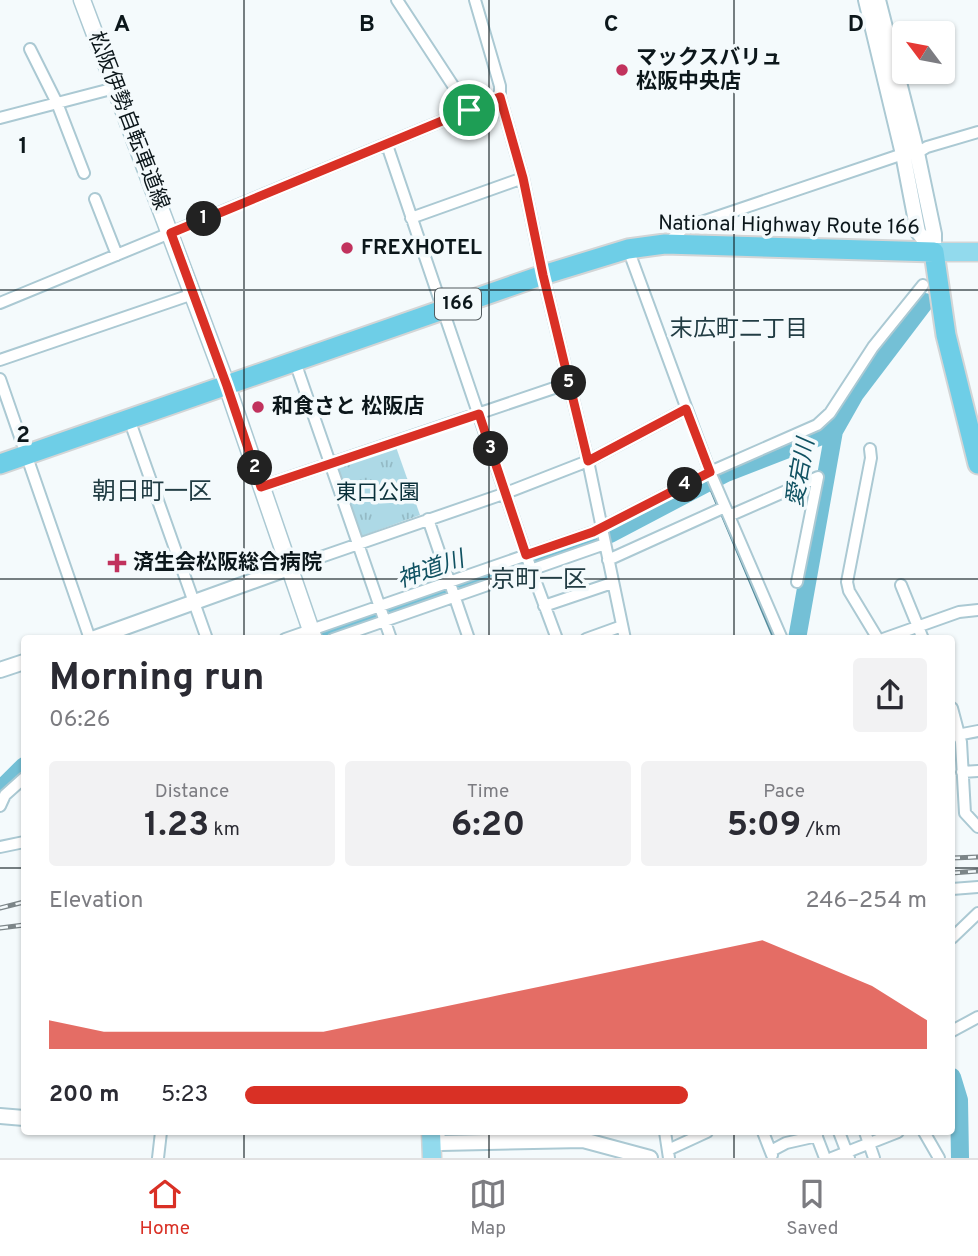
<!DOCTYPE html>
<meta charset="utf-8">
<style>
:root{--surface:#fff;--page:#f2f2f3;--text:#2b2b33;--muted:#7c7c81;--line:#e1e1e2;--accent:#d93025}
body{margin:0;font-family:Overpass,"Noto Sans JP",sans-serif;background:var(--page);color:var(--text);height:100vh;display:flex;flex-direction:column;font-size:26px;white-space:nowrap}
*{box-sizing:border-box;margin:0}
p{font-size:23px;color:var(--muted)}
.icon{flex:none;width:38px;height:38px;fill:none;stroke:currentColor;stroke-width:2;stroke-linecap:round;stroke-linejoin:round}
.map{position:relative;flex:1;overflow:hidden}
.details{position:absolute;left:21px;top:635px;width:934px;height:500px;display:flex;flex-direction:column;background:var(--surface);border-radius:7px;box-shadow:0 2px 5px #0004}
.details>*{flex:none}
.needle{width:46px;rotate:302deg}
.controls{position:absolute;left:892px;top:21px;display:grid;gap:14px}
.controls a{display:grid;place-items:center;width:63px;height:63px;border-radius:7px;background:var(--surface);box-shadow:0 2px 5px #0004;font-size:35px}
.pin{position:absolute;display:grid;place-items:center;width:60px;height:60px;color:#fff;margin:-30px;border:4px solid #fff;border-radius:50%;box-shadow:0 2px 7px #0007}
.km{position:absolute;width:35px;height:35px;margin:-18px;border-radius:50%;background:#222;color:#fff;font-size:19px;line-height:35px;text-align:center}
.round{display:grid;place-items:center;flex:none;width:74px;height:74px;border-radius:7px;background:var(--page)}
.summary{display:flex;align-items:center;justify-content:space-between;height:119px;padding:0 28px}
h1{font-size:38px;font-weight:700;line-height:52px}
.figures{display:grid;grid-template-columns:repeat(3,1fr);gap:10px;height:119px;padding:7px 28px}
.figures div{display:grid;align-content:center;border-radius:7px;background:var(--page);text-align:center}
.figures b{font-size:35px;font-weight:700}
.figures small{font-size:19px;font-weight:400}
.figures p{font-size:19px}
.chart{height:196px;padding:14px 28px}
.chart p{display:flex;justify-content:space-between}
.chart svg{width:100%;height:126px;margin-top:7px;fill:var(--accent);opacity:.7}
ul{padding:0 28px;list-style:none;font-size:23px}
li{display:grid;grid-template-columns:112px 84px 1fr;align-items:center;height:52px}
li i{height:18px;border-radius:9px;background:var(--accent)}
.menu{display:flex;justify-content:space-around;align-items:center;height:98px;border-top:2px solid var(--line);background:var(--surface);font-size:19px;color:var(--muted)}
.menu a{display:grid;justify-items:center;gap:4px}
.menu .current{color:var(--accent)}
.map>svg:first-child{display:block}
</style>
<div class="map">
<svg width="978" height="1158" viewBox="0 0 978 1158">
<defs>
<pattern id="grass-tufts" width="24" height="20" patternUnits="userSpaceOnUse" patternTransform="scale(1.75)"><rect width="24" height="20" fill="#add9e6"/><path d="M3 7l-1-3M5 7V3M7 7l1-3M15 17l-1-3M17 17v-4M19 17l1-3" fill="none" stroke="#94bac5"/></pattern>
</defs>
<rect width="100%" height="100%" fill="#f4fafc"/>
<!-- grass -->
<path fill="url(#grass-tufts)" d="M396 447 420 515 362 536 357 533 336 470 339 464Z"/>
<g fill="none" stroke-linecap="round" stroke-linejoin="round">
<!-- stream -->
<path stroke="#558d9e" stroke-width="2.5" d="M708 483 718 507
M721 513 774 639"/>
<!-- river -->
<path stroke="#74c0d6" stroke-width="18" d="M312 639 610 534 726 473 834 431
M797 639 834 431 855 394 925 302
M0 790 24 766
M952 1077 959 1100 960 1158"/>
<defs>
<path id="minor" d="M397 0 469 110
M475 0 500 86V97L523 178 543 275 588 461 625 639
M30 49 57 103 84 173
M0 118 115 88
M387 145 531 569 557 639
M917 153 927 147 978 132
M95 199 117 255
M411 218 523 178
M667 243 684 228 903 154
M628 249 710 472 782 639
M0 303 500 97
M0 360 193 294
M295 362 391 639
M0 379 90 639
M129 419 207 639
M870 449 871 458 847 582 849 591 878 639
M261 487 569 383
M729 516 818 477 797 582
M428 519 469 639
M608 560 725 507
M289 568 506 493 588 461 686 409
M901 585 923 639
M544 606 612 583
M285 639 593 532 710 472 817 425 830 413 873 347 923 285
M333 639 605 544
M586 639 622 626
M883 639 959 612 978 610
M952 708 961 742 965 813 978 827
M952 736 978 731
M962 772 978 771
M0 806 5 795 24 778
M0 847 24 842
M952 889 978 887
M952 938 978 913
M952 1031 978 1017
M665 1132 669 1158
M763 1132 772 1155
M815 1132 825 1158
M839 1132 849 1158
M865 1132 874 1158
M924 1132 939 1158
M668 1150 707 1132
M771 1151 786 1143 817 1136
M158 1158 161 1132
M832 1158 898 1132"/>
<path id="tertiary" d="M866 0 903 154 918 232 934 252
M878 0 917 153 934 234V252
M92 639 289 568
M0 670 24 662
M0 1116 24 1118
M434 1132 441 1143 583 1140 650 1158"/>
<path id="secondary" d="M82 0 227 386 314 639"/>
<path id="primary" d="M934 252H978
M431 1132 432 1158"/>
<path id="trunk" d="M0 464 543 275 628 249 665 244 934 252 946 335 978 464"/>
</defs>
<!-- minor casing -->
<use href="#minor" stroke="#abc9d3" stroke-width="14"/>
<!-- tertiary casing -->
<use href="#tertiary" stroke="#abc9d3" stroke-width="18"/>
<!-- secondary casing -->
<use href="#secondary" stroke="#abc9d3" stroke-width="19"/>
<!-- primary casing -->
<use href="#primary" stroke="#d3d5d6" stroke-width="21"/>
<!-- trunk casing -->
<use href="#trunk" stroke="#d3d5d6" stroke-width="23"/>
<!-- minor -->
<use href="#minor" stroke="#fff" stroke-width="10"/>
<!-- tertiary -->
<use href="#tertiary" stroke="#fff" stroke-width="14"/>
<!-- secondary -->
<use href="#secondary" stroke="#fff" stroke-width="16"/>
<!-- primary -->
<use href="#primary" stroke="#92daed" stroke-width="18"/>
<!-- trunk -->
<use href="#trunk" stroke="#6ecee7" stroke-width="19"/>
<defs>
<path id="rail" d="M952 858 978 857
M952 873 978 871
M0 908 24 902
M0 928 24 925"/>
</defs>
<!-- rail casing -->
<use href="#rail" stroke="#7c8588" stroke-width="5"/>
<!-- rail -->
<use href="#rail" stroke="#f4fafc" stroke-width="2.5" stroke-dasharray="8" stroke-linecap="butt"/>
</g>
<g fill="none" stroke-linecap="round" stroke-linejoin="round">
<defs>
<path id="route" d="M500 97 523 178 543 275 588 461 686 409 710 472 593 532 526 555 479 414 261 487 227 386 171 233Z"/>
</defs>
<!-- route casing -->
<use href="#route" stroke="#fff" stroke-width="14"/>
<!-- route -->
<use href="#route" stroke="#d93025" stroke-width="9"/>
</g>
<!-- grid -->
<path fill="none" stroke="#0c171b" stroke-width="2" stroke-opacity="0.55" d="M244 0V639M489 0V639M734 0V639M0 290H978M0 579H978M0 868H24M952 868H978M244 1132V1158M489 1132V1158M734 1132V1158"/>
<!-- markers -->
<g fill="#c1325d" stroke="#f4fafc" stroke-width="2.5">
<circle cx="622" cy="70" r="7"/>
<circle cx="347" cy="248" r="7"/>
<circle cx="258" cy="407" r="7"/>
<path d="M113.5 552.5h7v7h7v7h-7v7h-7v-7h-7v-7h7z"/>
</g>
<g text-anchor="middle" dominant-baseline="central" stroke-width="7" stroke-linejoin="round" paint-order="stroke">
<!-- shield labels -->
<rect fill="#f4fafc" stroke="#525b5e" stroke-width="2" x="435" y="288.5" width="46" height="31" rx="5"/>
<g font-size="19" font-weight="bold" fill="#0c171b">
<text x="458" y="304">166</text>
</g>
<!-- poi labels -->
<g font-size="21" font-weight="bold" fill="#0c171b" stroke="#f4fafc" text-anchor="start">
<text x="636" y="58">マックスバリュ<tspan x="636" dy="24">松阪中央店</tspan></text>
<text x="361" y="248">FREXHOTEL</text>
<text x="272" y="407">和食さと 松阪店</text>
<text x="133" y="563">済生会松阪総合病院</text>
</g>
<!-- street labels -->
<g font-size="21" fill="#0c171b" stroke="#f4fafc">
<text transform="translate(128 121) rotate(69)">松阪伊勢自転車道線</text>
<text transform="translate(789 226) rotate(1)">National Highway Route 166</text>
</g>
<!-- park labels -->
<g font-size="21" fill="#0a303a" stroke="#f4fafc">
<text x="378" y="493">東口公園</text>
</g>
<!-- neighbourhood labels -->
<g font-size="23" fill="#223d44" stroke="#f4fafc">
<text x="739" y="330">末広町二丁目</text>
</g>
<!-- water labels -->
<g font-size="23" font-style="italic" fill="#105262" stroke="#f4fafc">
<text transform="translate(802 473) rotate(-80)">愛宕川</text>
<text transform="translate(431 571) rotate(-19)">神道川</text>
</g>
<!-- quarter labels -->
<g font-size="24" fill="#223d44" stroke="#f4fafc">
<text x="152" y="493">朝日町一区</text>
<text x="539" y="581">京町一区</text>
</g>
</g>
<g font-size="23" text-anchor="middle" font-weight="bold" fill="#0c171b" stroke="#f4fafc" stroke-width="7" stroke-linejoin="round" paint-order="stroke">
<text x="122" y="31">A</text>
<text x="367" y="31">B</text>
<text x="611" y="31">C</text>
<text x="856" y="31">D</text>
<text x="23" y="153">1</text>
<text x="23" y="442">2</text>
</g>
</svg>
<div class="controls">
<a><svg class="needle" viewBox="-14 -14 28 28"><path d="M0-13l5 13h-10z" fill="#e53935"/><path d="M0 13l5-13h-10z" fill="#7c7c81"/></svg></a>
</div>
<div class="pin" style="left:469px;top:110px;background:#1e9e55"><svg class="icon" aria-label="arrive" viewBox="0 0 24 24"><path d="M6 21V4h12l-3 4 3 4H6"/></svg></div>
<b class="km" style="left:204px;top:219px">1</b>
<b class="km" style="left:255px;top:468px">2</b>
<b class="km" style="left:491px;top:449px">3</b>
<b class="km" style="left:685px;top:485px">4</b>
<b class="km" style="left:569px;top:383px">5</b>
<section class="details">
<div class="summary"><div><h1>Morning run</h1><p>06:26</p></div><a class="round"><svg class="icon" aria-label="share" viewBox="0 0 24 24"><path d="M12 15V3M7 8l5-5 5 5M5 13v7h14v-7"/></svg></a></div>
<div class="figures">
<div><p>Distance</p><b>1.23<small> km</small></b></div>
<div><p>Time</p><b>6:20</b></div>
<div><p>Pace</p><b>5:09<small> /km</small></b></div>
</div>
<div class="chart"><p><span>Elevation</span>246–254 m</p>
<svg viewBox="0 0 160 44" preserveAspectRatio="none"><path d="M0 44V34L10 38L20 38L30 38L40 38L50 38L60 34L70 30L80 26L90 22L100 18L110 14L120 10L130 6L140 14L150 22L160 34V44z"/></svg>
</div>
<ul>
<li><b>200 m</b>5:23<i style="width:65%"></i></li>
</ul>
</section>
</div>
<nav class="menu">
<a class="current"><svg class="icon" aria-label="home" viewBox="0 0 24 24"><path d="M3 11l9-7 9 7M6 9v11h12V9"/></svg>Home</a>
<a><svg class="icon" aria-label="map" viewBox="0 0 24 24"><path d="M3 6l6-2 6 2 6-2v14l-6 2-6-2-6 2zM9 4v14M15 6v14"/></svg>Map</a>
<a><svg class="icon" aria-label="saved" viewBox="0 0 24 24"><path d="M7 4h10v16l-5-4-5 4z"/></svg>Saved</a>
</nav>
